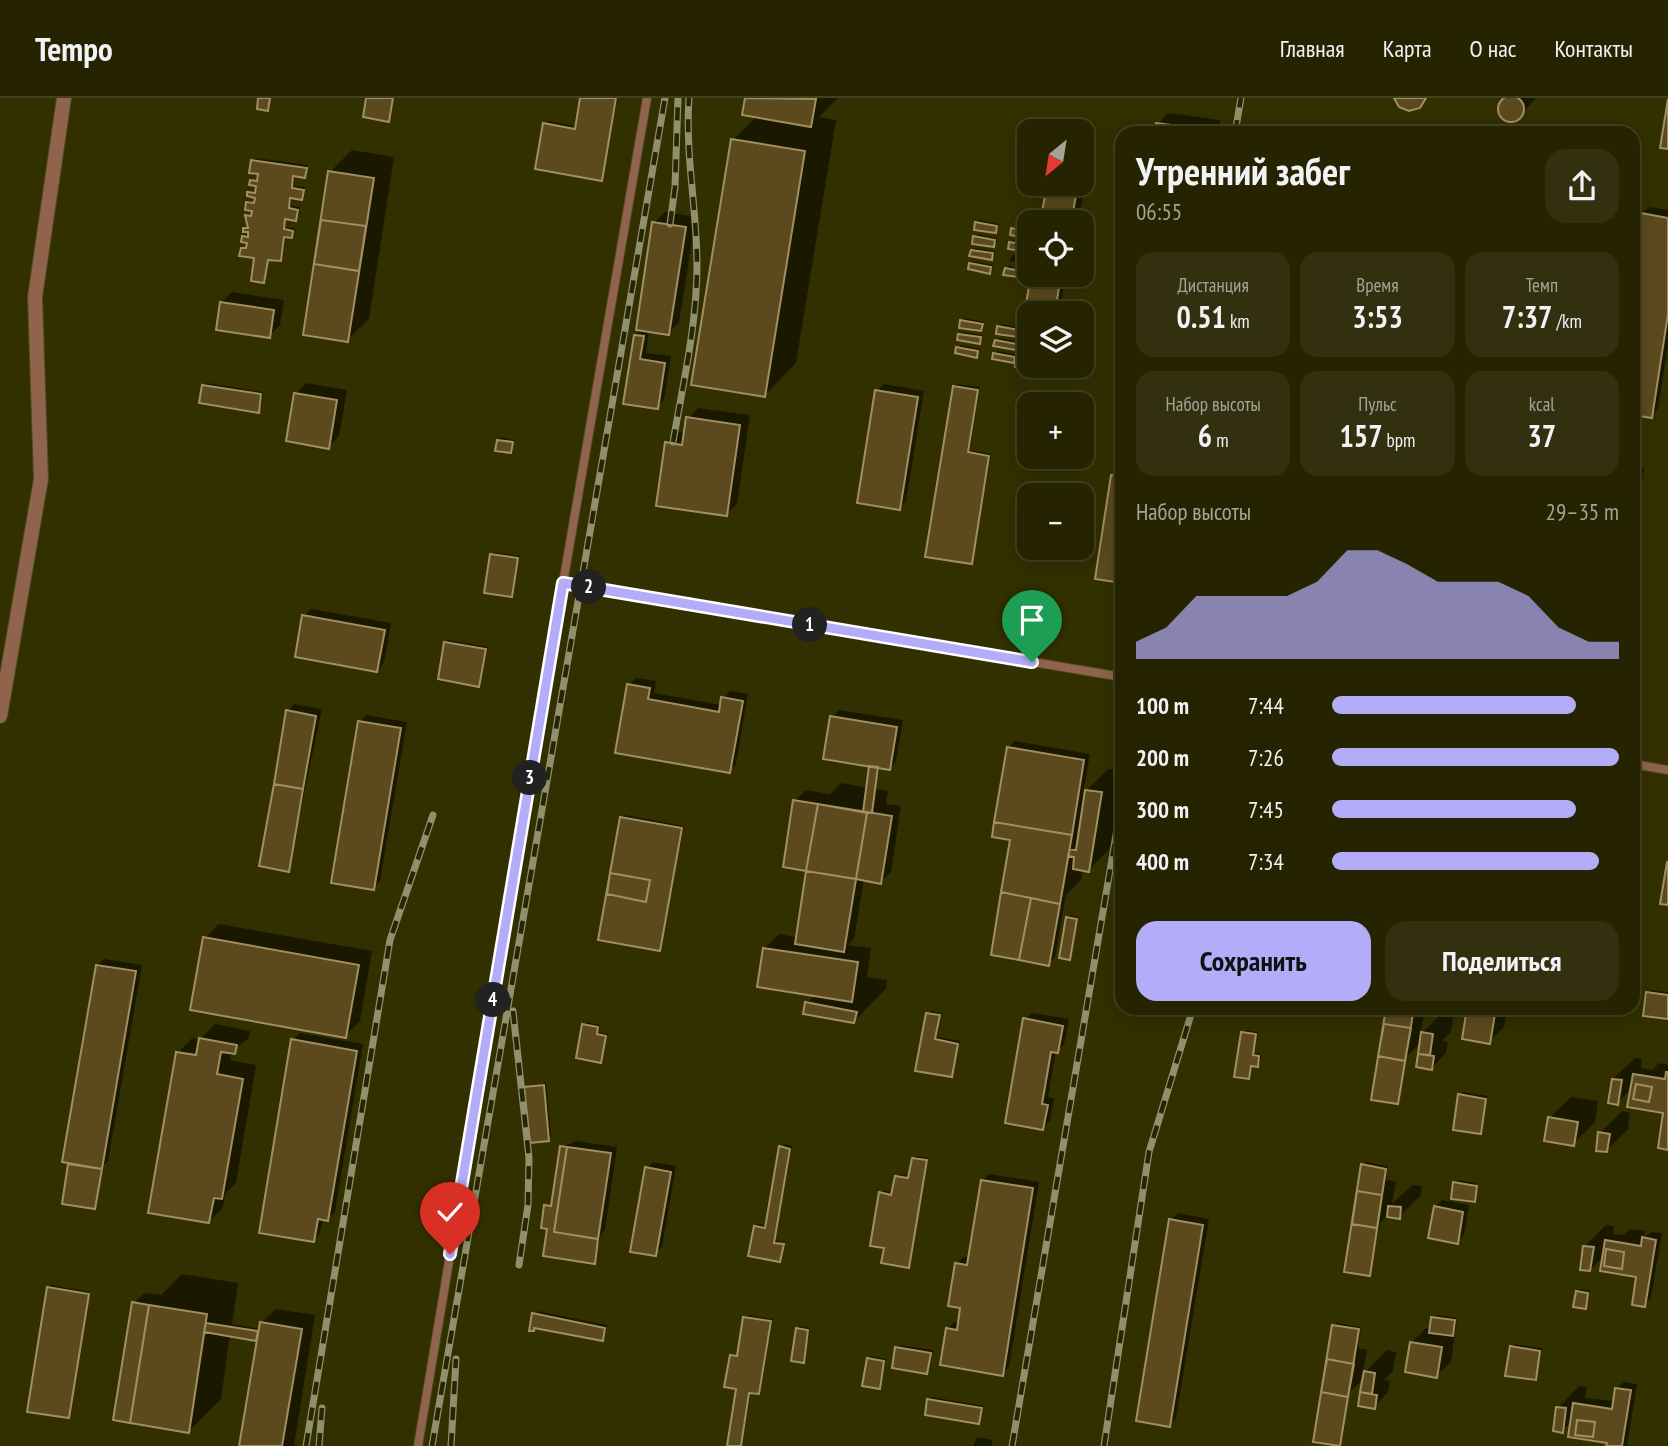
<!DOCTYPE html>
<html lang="ru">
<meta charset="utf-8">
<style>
:root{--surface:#262400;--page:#32300f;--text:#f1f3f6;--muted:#a4a499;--line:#424122;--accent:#b3adf9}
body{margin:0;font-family:"PT Sans Narrow",sans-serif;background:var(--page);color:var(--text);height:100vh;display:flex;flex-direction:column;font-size:26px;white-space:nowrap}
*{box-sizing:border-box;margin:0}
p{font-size:23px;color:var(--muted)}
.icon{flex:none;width:38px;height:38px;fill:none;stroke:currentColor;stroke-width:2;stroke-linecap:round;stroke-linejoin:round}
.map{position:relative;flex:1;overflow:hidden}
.side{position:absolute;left:1115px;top:28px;width:525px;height:889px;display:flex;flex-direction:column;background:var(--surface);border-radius:21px;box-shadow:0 4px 18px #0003,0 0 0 2px var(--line)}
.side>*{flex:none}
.needle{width:46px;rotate:210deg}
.buttons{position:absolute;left:1017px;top:21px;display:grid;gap:14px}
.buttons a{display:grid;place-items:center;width:77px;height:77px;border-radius:14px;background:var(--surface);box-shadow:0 4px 18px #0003,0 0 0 2px var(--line);font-size:35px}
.pin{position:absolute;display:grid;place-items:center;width:60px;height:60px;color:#fff;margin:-72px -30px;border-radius:50% 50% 50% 0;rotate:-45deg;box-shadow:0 0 7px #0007}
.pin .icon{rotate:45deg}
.km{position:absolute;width:35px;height:35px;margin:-18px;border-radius:50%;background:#222;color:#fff;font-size:19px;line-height:35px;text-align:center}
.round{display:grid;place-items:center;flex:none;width:74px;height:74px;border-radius:21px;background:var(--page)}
.summary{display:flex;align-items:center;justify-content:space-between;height:119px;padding:0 21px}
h1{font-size:38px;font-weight:600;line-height:52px}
.metrics{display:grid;grid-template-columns:repeat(3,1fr);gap:10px;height:119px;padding:7px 21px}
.metrics div{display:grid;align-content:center;border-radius:18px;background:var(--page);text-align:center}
.metrics b{font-size:30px;font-weight:600}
.metrics small{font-size:19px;font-weight:400}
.metrics p{font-size:19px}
.chart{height:196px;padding:14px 21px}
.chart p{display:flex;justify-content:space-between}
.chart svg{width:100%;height:126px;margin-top:7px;fill:var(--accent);opacity:.7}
.button{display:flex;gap:14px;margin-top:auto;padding:14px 21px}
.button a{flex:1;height:80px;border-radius:21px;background:var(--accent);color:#111;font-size:28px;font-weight:600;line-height:80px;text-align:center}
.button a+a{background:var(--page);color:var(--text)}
ul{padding:0 21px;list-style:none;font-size:23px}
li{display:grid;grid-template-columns:112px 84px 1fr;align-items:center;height:52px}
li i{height:18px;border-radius:9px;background:var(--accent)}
header{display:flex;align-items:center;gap:42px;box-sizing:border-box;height:98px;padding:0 35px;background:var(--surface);border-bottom:2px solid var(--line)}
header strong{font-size:33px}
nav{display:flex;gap:38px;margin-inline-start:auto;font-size:24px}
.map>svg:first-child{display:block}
</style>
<header>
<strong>Tempo</strong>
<nav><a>Главная</a><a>Карта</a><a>О нас</a><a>Контакты</a></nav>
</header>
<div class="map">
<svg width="1668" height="1348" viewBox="0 0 1668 1348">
<rect width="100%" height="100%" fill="#323000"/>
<!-- shadow -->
<path fill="#0007" d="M368 0H394L391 19 388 22Z
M582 0H618L601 81 545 26 548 23 577 28Z
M746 0H838L819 19 836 22 796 265 765 297 733 42 757 18 744 15Z
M1504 0H1535V1L1519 19 1510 22 1502 18 1499 8Z
M1168 15 1220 22 1218 35H1156L1158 26Z
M352 52 394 59 369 221 347 242 330 74Z
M256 60 308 67 304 78 295 77 294 88 305 89 302 100 292 99 291 108 300 109 299 118 296 121 287 119 285 129 295 130 294 135 286 137 283 159 280 162 269 160 264 183 256 158 242 150 248 148 249 143 244 139 250 133 245 130 249 126 247 117 254 115 248 105 256 103 257 98 249 95 257 92 258 87 251 83 259 81 260 75 253 63Z
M1082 82 1086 83 1078 124H1042L1048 88 1082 86Z
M1649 109 1668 112V247L1658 311 1651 318 1633 315V111L1645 113Z
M665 114 696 119 679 224 669 235 649 232 646 255 671 258 664 302 657 309 625 304 635 237 642 231 654 125Z
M979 122 999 126 998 130 995 133 976 125Z
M1015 128 1029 130V139L1012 131Z
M977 136 997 140V144L994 147 975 139Z
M1013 142 1029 144V153L1010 145Z
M975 150 995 153V157L992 160 972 153Z
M1013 157 1029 159V163L1026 166 1009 163Z
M973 163 993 167 992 171 989 174 970 166Z
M1009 168 1029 172 1028 176 1025 179 1006 171Z
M1033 177H1066L1059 215H1029V268H1048L1044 272 1017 267 1019 258 1014 263 995 256 997 253 1019 257 1021 245 1016 250 996 243 999 240 1021 244 1023 232 1018 238 999 229 1002 226 1023 230Z
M232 194 284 202 280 227 269 238 222 204Z
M965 220 984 224V229L981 231 962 223Z
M962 234 982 237V241L979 244 959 237Z
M961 247 980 251 979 255 977 258 958 250Z
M207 285 263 294 261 310 258 313 204 288Z
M306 285 347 292 339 338 328 349 296 296Z
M884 286 924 293 906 403 899 410 877 293Z
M957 286 980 289 970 352 991 356 972 465 954 288Z
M698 310 750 317 737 406 726 416 667 345 677 334 685 335 688 320Z
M501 339 515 342 510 353 499 342Z
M1633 368 1644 370 1633 440Z
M1119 371H1122V483L1112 378Z
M494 454 520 458 511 497 492 457Z
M311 511 391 525 384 565 377 572 304 518Z
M449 542 488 549 479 587 446 545Z
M636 580 656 583 654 595 722 607 723 600 730 593 748 596 736 666 729 673 629 587Z
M294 606 322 611 288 772 287 613Z
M839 612 903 622 896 663 890 670 880 668 876 691 888 693 886 706 901 708 891 774 880 784 864 781 854 841 848 847 871 850 867 879 887 882 886 891 854 923 807 905 815 897 764 851 779 836 797 839 808 771 795 703 806 692 830 696 841 685 868 690 871 667 832 619Z
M366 617 407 624 380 783 373 790 360 624Z
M1015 643 1090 656 1083 696 1108 671 1122 673 1110 750 1089 772 1083 771 1081 782 1066 797 1055 859 1048 866 1012 741 1009 649Z
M625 717 684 728 659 851 622 720Z
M1070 817 1079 819 1069 860 1067 820Z
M219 826 372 853 360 923 345 938 205 840Z
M104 861 142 867 108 1063 104 1067 94 1109 70 1067 97 867Z
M1651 892 1668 894V919L1648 895Z
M1388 910H1415V915L1424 916 1420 937 1444 913 1454 915 1451 934 1442 943 1448 944 1446 955 1432 970 1418 968 1421 944 1407 958 1397 1004Z
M1469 910H1507L1504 929 1489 944Z
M930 913 942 915 937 939 960 943 951 978 917 971Z
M1032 915 1069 921 1064 947 1056 953 1048 999 1054 1000 1050 1023 1043 1030 1025 921Z
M587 924 600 927 599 934 608 936 600 963 584 927Z
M215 926 250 933 249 940 232 954 230 962 256 967 236 1085 225 1096 223 1109 209 1124 178 955 192 940 200 941Z
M1246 932 1258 934 1254 955 1261 956 1260 965 1253 967 1249 979 1243 935Z
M300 935 363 946 335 1114 328 1121 323 1120 320 1135 314 1142 293 942Z
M1635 960 1642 961 1641 970 1652 972 1659 965 1668 967V1050L1666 1014 1632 990 1617 1005 1613 981Z
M546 985 551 1038 549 1041 526 990Z
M1463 994 1488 998 1480 1034 1460 997Z
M1571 999 1598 1003 1595 1024 1573 1046 1549 1020Z
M1622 1013 1630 1015 1628 1031 1606 1053 1600 1035Z
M576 1043 617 1049 605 1132 601 1136 594 1164 549 1130 546 1108 553 1106 562 1049Z
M784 1046 792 1048 775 1142 785 1144 780 1162 755 1129 758 1126 767 1127Z
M916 1058 929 1060 908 1168 886 1148 881 1095 884 1092 894 1094 899 1076 910 1078Z
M653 1064 676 1068 662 1149 655 1156 647 1070Z
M1366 1064 1388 1068 1386 1082 1396 1083 1392 1106 1412 1087 1422 1088 1421 1097 1399 1119 1387 1118 1380 1125 1369 1177 1363 1067Z
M989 1076 1039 1084 1009 1269 1002 1276 947 1231 954 1224 960 1225 962 1208 957 1166 963 1159 970 1160 983 1082Z
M1458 1082 1476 1085 1473 1101 1455 1085Z
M1442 1102 1469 1107 1464 1137 1457 1144 1435 1109Z
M1178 1115 1209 1121 1176 1320 1169 1327 1171 1122Z
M1606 1127 1614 1128 1613 1136 1623 1137 1630 1131 1645 1133 1644 1140 1651 1134 1662 1135 1651 1200 1644 1207 1638 1178 1604 1158 1590 1172 1585 1148Z
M182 1176 238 1185 232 1226 260 1231 261 1225 276 1211 315 1217 294 1348H241L259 1237 256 1241 230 1237 221 1301 189 1333 134 1205 144 1195 161 1197Z
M51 1187 90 1194 68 1318 48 1190Z
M1580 1191 1590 1192 1585 1209 1577 1194Z
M537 1213 607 1227 605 1238 602 1241 536 1229 533 1231Z
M748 1217 773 1221 761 1292 751 1293 742 1348H729L738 1290 731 1258 739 1256Z
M1436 1217 1457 1220 1451 1264 1436 1278 1411 1245 1426 1230 1431 1231Z
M1337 1225 1361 1229 1358 1250 1367 1252 1363 1276 1387 1252 1396 1254 1393 1273 1384 1282 1390 1283 1388 1294 1374 1309 1360 1307 1364 1280 1350 1294 1339 1347 1334 1228Z
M800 1228 810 1230 804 1263 797 1231Z
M1514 1246 1542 1250 1535 1281 1511 1249Z
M900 1247 933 1252 929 1271 927 1274 897 1250Z
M871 1258 886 1261 879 1289 869 1261Z
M1624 1284 1637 1286 1627 1348H1608L1609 1344 1573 1322 1562 1333 1558 1310 1579 1288 1587 1289 1585 1300 1615 1303 1617 1290Z
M932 1299 984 1308 981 1321 979 1324 929 1302Z
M977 1339 992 1342V1348H973Z"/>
<!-- building -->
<path fill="#5c4a1e" stroke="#a18e61" stroke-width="2" d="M1498 11a13 13 0 1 1 26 0a13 13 0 1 1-26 0Z
M258 0H270L268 13 257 11Z
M366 0H393L389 24 363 19Z
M580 0H616L602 83 535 71 543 25 575 31Z
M745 0 816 1 811 29 742 17Z
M1394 0H1426L1420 10 1409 13 1399 9Z
M1668 1V51L1660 50Z
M1156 25 1210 32V35H1155Z
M731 41 805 53 765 299 691 287Z
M251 62 307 70 305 80 293 78 292 90 304 92 302 102 290 100 289 110 298 112 296 123 285 121 284 131 293 133 292 140 284 139 281 163 268 162 264 185 251 183 254 160 239 158 241 150H246L247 145 241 144 242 138 248 139V134H243V130H248L245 117 251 118 252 113 245 112 246 104 254 105 255 100 247 98V94L255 95 256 88 249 87 250 82 257 83 258 76 249 75Z
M328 73 374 80 348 244 303 237Z
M1047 88 1077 93 1071 124H1040Z
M1633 114 1641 115 1633 166Z
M1641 115 1668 120V216L1652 320 1633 317V166Z
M321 122 366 128 359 173 314 166Z
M652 124 686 129 669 237 636 232Z
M975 124 997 128 996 135 974 132Z
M1011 130 1029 133V141L1010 137Z
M973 138 995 142 994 149 972 146Z
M1009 144 1029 147V154L1008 151Z
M971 152 993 155 992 162 969 158Z
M969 165 991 169 990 176 968 171Z
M1005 170 1027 174 1026 180 1003 177Z
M1031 177H1061L1055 215H1029V268H1046L1044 274 1015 269Z
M220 204 274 212 270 240 216 232Z
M960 222 983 226 981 233 959 230Z
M997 228 1020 232 1018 239 996 236Z
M958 236 981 239 980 246 957 242Z
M634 237 644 238 640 261 665 265 658 311 623 306Z
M995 242 1017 246 1016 252 993 248Z
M956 249 978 253 977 260 955 255Z
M993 255 1015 259 1014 265 992 261Z
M202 287 261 296 259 315 199 305Z
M953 288 978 292 968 354 989 358 972 466 925 459Z
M875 292 918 299 900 412 857 405Z
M294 295 337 302 329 351 286 343Z
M686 319 740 327 727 418 656 408 665 344 682 347Z
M497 342 513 344 511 355 495 353Z
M1111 377 1122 379V485L1095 481Z
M490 456 518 460 512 499 484 495Z
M302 517 385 532 377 574 295 559Z
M444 544 486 551 479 589 438 581Z
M627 586 650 590 648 601 719 614 721 599 743 603 730 675 615 655Z
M286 612 316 618 303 691 274 686Z
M830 618 897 629 890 672 823 661Z
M358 623 401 630 374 792 331 785Z
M1007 649 1084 662 1072 737 994 724Z
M869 668 878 669 872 715 863 714Z
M274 686 303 691 289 774 259 768Z
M1085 692 1102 694 1089 774 1073 771 1074 759 1068 758 1070 751 1076 752Z
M793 702 892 718 881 786 856 781 844 854 795 846 806 773 783 769Z
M818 706 867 715 856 781 806 773Z
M620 719 682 730 660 853 598 842Z
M994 724 1072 737 1060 806 1001 794 1010 742 992 739Z
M1667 764H1668V807L1660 806Z
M610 775 650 782 646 804 607 796Z
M1001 794 1031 800 1019 862 991 857Z
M1031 800 1060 806 1049 868 1019 862Z
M1066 819 1077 821 1070 862 1059 860Z
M203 839 359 867 346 940 190 912Z
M763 850 858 864 852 904 757 889Z
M96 867 136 873 102 1071 62 1064Z
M1646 894 1668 897V921L1643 918Z
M805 904 857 914 854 925 803 916Z
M1386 910H1414L1398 1006 1371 1002Z
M1467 910H1496L1490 946 1462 941Z
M926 915 940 917 935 941 958 946 952 979 915 973Z
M1023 920 1063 928 1058 955 1051 954 1042 1006 1048 1007 1043 1032 1005 1025Z
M582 926 598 929 597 936 606 938 601 965 576 960Z
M1384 926 1411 930 1405 963 1378 958Z
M1241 934 1256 936 1253 957 1259 958 1258 969 1251 968 1249 981 1234 979Z
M1421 934 1433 936 1430 957 1418 956Z
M199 940 237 947 235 956 221 954 217 976 243 981 222 1101 214 1100 209 1125 148 1115 176 954 196 957Z
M291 941 357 953 328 1123 318 1121 314 1144 259 1135Z
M1418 956 1434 958 1432 972 1416 969Z
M1666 974H1668V1052L1658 1050 1663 1015 1627 1009 1633 976 1665 981Z
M1612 981 1622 982 1618 1007 1608 1005Z
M1636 986 1652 989 1649 1004 1633 1001Z
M544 987 549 1043 530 1045 524 989Z
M1458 996 1486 1001 1481 1036 1453 1032Z
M1548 1019 1578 1024 1574 1048 1544 1043Z
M1598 1034 1610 1036 1607 1054 1596 1053Z
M560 1048 567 1049 554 1134 598 1141 595 1166 543 1158 547 1131 541 1130 544 1107 551 1108Z
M779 1048 790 1051 774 1145 784 1146 780 1164 748 1158 754 1128 765 1130Z
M567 1049 611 1055 598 1141 554 1134Z
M912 1060 927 1062 909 1170 881 1165 884 1150 870 1148 879 1094 891 1097 895 1078 908 1080Z
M68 1066 102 1071 95 1111 62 1106Z
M1361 1066 1386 1071 1370 1178 1344 1174Z
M645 1069 671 1074 656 1158 630 1154Z
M981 1082 1033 1090 1003 1278 940 1267 946 1230 957 1232 960 1210 948 1208 955 1165 967 1167Z
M1453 1084 1477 1088 1475 1104 1451 1101Z
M1357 1093 1382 1097 1377 1130 1352 1126Z
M1388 1108 1401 1109 1400 1121 1387 1119Z
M1434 1108 1463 1114 1458 1146 1428 1140Z
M1169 1121 1203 1127 1170 1329 1136 1323Z
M1642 1139 1656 1142 1645 1209 1632 1207 1636 1179 1600 1173 1605 1142 1641 1148Z
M1583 1148 1594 1149 1590 1173 1580 1172Z
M1606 1151 1624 1154 1622 1171 1604 1168Z
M47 1189 89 1196 69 1320 27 1314Z
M1576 1193 1588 1195 1586 1211 1573 1209Z
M132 1204 149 1207 130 1325 113 1322Z
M149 1207 207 1216 189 1335 130 1325Z
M532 1215 605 1230 603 1243 534 1230V1233H529Z
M743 1219 771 1223 759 1296 749 1295 741 1348H727L736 1291 724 1289 730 1257 737 1258Z
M1431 1219 1455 1222 1453 1238 1429 1235Z
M260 1224 302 1231 282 1348H239Z
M206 1225 258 1233 256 1243 204 1234Z
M1332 1227 1359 1231 1340 1348 1313 1344Z
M796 1230 808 1232 804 1265 791 1263Z
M1410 1244 1442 1249 1437 1280 1405 1274Z
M1510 1248 1540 1253 1536 1282 1505 1278Z
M895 1249 931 1255 927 1276 892 1270Z
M867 1260 884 1263 880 1291 862 1288Z
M1327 1261 1354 1266 1348 1299 1321 1294Z
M1364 1273 1375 1275 1372 1296 1360 1294Z
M1615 1290 1631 1292 1622 1348H1606L1607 1345 1568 1339 1573 1305 1612 1311Z
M1360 1294 1377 1297 1375 1311 1358 1308Z
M927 1301 982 1310 979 1326 925 1317Z
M1556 1309 1566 1310 1563 1335 1553 1333Z
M1577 1322 1595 1324 1593 1339 1575 1337Z"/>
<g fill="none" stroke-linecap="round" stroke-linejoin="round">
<defs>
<path id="service" d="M563 485 647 0
M1633 666 1668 672
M418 1348 563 485 1122 579"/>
<path id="minor" d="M0 618 41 381 35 199 64 0"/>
</defs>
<!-- service casing -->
<use href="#service" stroke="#4d4b1f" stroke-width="10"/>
<!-- minor casing -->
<use href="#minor" stroke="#4d4b1f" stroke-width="16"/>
<!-- service -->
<use href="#service" stroke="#8f634c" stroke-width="8"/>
<!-- minor -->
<use href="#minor" stroke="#8f634c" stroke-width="14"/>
<defs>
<path id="rail" d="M1235 35 1241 0
M670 126 675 89 678 0
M673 344C683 286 697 226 697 167 697 111 685 57 689 0
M513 913 529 1060 528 1107 519 1167
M306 1348 390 842 433 717
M319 1348 322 1310
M432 1348 665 0
M451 1348 456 1261
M1012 1348 1122 702
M1104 1348 1149 1054 1193 910"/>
</defs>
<!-- rail casing -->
<use href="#rail" stroke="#91906d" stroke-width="7"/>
<!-- rail -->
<use href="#rail" stroke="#272602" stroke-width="4.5" stroke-dasharray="13" stroke-linecap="butt"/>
</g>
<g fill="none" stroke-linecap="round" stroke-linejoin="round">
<defs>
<path id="route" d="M450 1156 563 485 1032 564"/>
</defs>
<!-- route casing -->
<use href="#route" stroke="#fff" stroke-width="14"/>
<!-- route -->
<use href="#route" stroke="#b3adf9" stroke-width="9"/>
</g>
</svg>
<div class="buttons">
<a><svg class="needle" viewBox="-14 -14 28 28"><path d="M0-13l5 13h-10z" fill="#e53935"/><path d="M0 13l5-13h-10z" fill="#a4a499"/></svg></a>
<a><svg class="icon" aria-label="locate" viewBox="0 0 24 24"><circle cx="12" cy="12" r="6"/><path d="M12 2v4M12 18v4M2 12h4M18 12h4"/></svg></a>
<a><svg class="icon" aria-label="layers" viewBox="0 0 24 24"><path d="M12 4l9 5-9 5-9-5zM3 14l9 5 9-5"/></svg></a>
<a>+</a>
<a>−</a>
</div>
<div class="pin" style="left:1032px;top:564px;background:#1e9e55"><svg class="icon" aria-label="arrive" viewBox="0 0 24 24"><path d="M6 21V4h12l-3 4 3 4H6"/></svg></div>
<div class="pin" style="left:450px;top:1156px;background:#d93025"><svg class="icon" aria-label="check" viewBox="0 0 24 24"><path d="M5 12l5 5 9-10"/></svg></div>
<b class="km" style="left:810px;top:527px">1</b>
<b class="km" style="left:589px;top:489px">2</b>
<b class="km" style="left:530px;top:680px">3</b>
<b class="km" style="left:493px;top:902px">4</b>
<section class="side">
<div class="summary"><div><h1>Утренний забег</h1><p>06:55</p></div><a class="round"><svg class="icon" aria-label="share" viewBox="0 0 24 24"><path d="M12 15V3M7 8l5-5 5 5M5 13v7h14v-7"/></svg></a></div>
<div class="metrics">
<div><p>Дистанция</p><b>0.51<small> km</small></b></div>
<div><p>Время</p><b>3:53</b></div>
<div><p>Темп</p><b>7:37<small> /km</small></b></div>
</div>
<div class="metrics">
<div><p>Набор высоты</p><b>6<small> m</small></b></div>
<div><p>Пульс</p><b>157<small> bpm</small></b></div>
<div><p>kcal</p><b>37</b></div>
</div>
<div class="chart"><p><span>Набор высоты</span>29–35 m</p>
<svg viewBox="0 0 160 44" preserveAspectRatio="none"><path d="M0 44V38L10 33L20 22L30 22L40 22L50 22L60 17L70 6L80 6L90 11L100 17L110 17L120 17L130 22L140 33L150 38L160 38V44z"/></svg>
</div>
<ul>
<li><b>100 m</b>7:44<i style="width:85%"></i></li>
<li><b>200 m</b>7:26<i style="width:100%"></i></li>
<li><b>300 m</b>7:45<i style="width:85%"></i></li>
<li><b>400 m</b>7:34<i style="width:93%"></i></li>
</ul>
<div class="button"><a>Сохранить</a><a>Поделиться</a></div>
</section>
</div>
